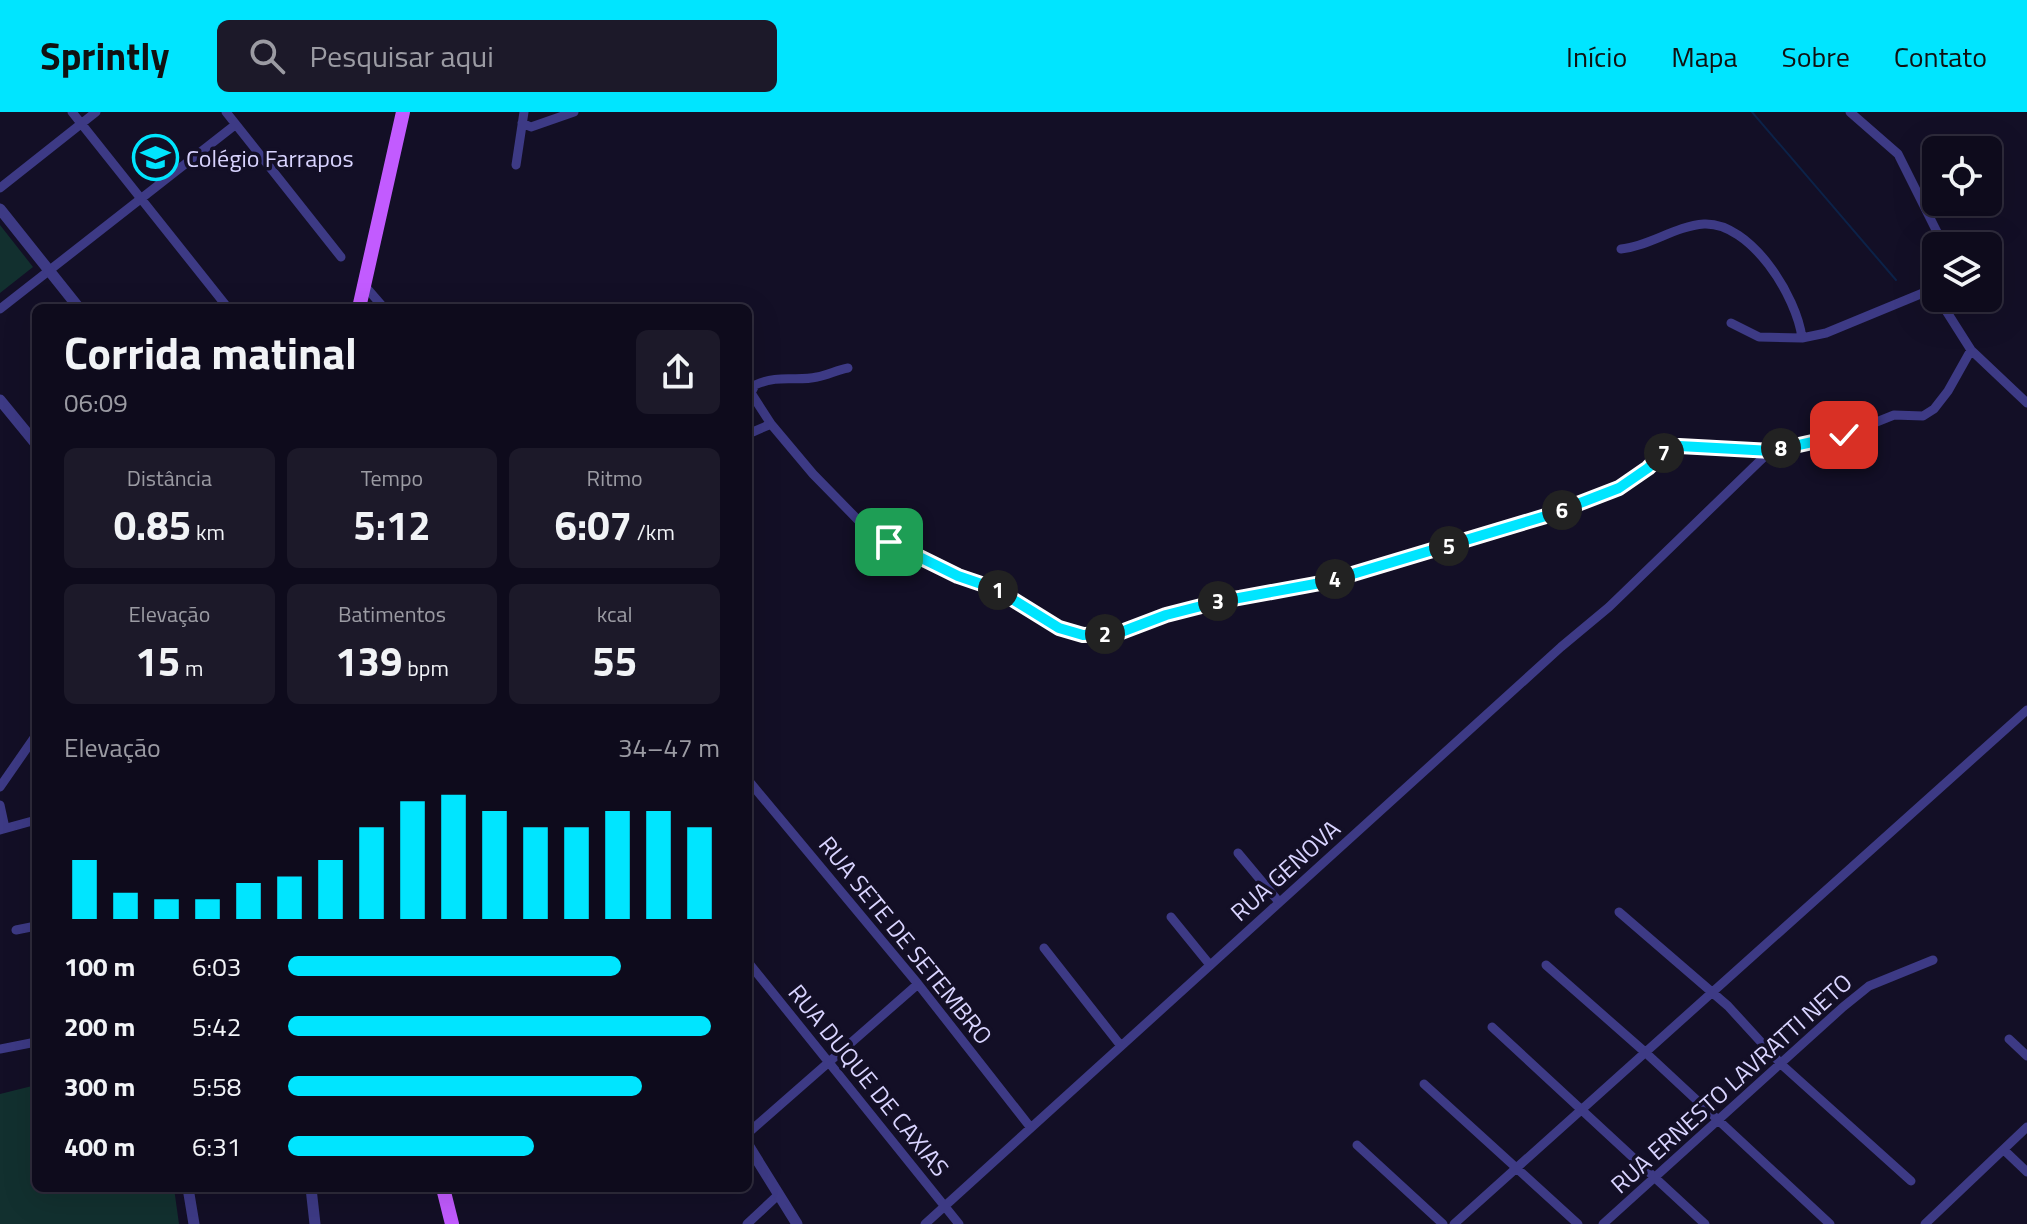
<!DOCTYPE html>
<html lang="pt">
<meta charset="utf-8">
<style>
:root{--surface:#0e0b1c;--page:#1c1929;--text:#f1f3f6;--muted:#9b9ba3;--line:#2e2b3b;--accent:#00e5ff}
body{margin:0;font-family:"Titillium Web",sans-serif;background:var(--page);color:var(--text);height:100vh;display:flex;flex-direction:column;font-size:30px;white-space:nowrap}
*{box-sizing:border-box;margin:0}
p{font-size:26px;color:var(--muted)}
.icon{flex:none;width:44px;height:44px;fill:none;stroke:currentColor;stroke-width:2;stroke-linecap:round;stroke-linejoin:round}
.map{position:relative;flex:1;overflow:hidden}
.panel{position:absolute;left:32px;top:192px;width:720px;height:888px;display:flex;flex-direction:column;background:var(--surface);border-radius:12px;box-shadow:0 8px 32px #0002,0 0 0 2px var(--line)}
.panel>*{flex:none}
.buttons{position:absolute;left:1922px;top:24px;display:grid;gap:16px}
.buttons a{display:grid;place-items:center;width:80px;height:80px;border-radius:12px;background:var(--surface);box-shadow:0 8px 32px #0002,0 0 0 2px var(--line);font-size:40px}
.pin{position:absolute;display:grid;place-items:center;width:68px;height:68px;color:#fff;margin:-34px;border-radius:16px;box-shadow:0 4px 12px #0006}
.km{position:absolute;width:40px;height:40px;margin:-20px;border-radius:50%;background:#222;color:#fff;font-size:22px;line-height:40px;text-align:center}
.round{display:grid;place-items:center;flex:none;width:84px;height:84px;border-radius:12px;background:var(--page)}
.headline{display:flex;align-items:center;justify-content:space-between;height:136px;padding:0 32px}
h1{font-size:44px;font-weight:700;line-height:60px}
.stats{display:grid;grid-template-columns:repeat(3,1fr);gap:12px;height:136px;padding:8px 32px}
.stats div{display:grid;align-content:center;border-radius:12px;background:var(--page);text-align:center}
.stats b{font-size:40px;font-weight:700}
.stats small{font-size:22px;font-weight:400}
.stats p{font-size:22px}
.chart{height:224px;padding:16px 32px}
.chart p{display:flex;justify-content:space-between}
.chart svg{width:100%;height:144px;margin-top:8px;stroke:var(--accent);stroke-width:6}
ul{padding:0 32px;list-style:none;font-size:26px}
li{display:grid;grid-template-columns:128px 96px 1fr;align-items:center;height:60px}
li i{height:20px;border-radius:10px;background:var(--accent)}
header{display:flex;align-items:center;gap:48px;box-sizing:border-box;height:112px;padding:0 40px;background:var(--accent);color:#111}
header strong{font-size:38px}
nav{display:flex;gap:44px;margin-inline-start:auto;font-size:28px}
.search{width:560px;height:72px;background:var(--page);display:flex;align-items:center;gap:20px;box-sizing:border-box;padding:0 28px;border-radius:12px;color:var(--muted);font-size:30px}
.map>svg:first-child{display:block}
</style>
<header>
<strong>Sprintly</strong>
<div class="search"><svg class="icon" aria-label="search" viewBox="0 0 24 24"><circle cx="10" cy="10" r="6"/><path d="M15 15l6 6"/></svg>Pesquisar aqui</div>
<nav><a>Início</a><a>Mapa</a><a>Sobre</a><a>Contato</a></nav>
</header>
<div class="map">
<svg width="2027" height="1112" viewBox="0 0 2027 1112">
<rect width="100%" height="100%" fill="#130f26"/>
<!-- green -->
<path fill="#12302f" d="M0 113 33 155 0 181Z
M36 973V1076H174L179 1112H0V982Z"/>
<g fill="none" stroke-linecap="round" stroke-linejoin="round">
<!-- stream -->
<path stroke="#0c2248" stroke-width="2" d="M1752 0 1896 168"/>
<!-- minor -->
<path stroke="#3d3a85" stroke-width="9" d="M72 0 228 196
M226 0 341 145
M1850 0 1898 42 1944 134
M522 11 531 15 574 0
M516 53 524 0
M0 76 96 0
M1621 137C1650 134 1675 114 1704 112 1751 110 1797 185 1802 226
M364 173 384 196
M1938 186 1971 238 2027 291
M0 197 235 13
M1731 211 1759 225 1802 226 1826 221 1935 176
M848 256C837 258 828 263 817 265 796 270 779 262 755 273L751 281 771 312 813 362 859 409 889 430 958 464 996 477 1059 516 1083 523 1116 522 1166 503 1217 490 1326 470 1549 403 1619 376 1648 356 1663 341 1679 334 1770 339
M748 322 771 312
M748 668 918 872 1031 1016
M0 675 36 623
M0 693 5 716
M0 718 36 708
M1238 741 1279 790
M1619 800 1728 894 1782 953 1911 1069
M1171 805 1210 853
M16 818 36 814
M1044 836 1121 934
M748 850 959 1112
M1546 853 1646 941 1830 1112
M1492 915 1705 1112
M2009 927 2027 944
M0 937 36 930
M1424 972 1578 1112
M748 1021 918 872
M1357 1033 1443 1112
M2004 1038 2027 1060
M747 1112 778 1083
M925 1112 1561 535 1609 495 1766 343 1782 336 1844 323 1894 303 1923 304 1934 297 1948 279 1971 238
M1454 1112 2027 598
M1603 1112 1843 895 1869 874 1933 848
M1925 1112 2027 1015"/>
<!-- tertiary -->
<path stroke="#3d3a85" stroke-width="11" d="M0 97 79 196
M0 288 36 332
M748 1033 797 1112
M188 1076 194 1112
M311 1076 315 1112"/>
<!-- primary -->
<path stroke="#c25bff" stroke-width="14" d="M359 196 403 0
M443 1076 452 1112"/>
</g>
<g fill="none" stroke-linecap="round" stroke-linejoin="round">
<defs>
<path id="route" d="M889 430 958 464 996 477 1059 516 1083 523 1116 522 1166 503 1217 490 1326 470 1549 403 1619 376 1648 356 1663 341 1679 334 1772 339 1844 323"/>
</defs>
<!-- route casing -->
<use href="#route" stroke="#fff" stroke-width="16"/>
<!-- route -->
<use href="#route" stroke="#00e5ff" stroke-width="10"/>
</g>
<!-- icons -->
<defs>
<symbol id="school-ring" viewBox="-11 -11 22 22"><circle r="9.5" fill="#130f26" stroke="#00e5ff" stroke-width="1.5"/><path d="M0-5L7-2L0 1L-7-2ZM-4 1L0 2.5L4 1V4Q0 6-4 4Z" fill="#00e5ff"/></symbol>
</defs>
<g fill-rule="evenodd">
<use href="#school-ring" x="130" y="20" width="51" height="51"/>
</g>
<g text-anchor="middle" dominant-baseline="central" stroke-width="7" stroke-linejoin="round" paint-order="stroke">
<!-- poi labels -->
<g font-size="24" fill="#d9d4ff" stroke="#130f26" text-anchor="start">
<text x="186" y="46">Colégio Farrapos</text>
</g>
<!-- street labels -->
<g font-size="24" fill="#d9d4ff" stroke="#130f26">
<text transform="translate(1285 758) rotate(-42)">RUA GENOVA</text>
<text transform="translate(906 828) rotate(51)">RUA SETE DE SETEMBRO</text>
<text transform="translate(869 968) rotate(51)">RUA DUQUE DE CAXIAS</text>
<text transform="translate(1731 971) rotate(-42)">RUA ERNESTO LAVRATTI NETO</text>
</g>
</g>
</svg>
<div class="buttons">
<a><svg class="icon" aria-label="locate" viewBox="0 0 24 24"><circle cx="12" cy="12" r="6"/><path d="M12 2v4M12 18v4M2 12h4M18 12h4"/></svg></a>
<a><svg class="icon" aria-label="layers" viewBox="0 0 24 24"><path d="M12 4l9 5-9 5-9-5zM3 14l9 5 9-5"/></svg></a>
</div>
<div class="pin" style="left:889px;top:430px;background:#1e9e55"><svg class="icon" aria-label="arrive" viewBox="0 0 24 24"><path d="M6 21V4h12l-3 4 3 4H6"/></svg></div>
<div class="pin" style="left:1844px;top:323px;background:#d93025"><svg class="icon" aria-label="check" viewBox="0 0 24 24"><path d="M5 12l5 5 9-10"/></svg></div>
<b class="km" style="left:998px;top:478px">1</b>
<b class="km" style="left:1105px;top:522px">2</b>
<b class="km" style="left:1218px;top:489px">3</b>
<b class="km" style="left:1335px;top:467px">4</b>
<b class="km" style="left:1449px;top:434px">5</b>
<b class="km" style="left:1562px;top:398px">6</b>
<b class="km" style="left:1664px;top:341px">7</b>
<b class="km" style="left:1781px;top:336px">8</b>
<section class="panel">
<div class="headline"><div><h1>Corrida matinal</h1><p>06:09</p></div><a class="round"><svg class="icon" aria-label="share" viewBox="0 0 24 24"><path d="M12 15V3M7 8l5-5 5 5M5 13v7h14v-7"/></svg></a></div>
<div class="stats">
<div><p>Distância</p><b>0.85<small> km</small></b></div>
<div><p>Tempo</p><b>5:12</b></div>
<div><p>Ritmo</p><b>6:07<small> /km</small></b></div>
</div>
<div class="stats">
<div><p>Elevação</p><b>15<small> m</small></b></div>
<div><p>Batimentos</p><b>139<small> bpm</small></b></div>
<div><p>kcal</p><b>55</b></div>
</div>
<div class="chart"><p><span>Elevação</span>34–47 m</p>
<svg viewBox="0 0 160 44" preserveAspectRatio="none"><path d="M5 44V26M15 44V36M25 44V38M35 44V38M45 44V33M55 44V31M65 44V26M75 44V16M85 44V8M95 44V6M105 44V11M115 44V16M125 44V16M135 44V11M145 44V11M155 44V16"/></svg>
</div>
<ul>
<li><b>100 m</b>6:03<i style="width:77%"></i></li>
<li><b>200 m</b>5:42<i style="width:98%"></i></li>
<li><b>300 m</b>5:58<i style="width:82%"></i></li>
<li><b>400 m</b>6:31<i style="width:57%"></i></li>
</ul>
</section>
</div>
